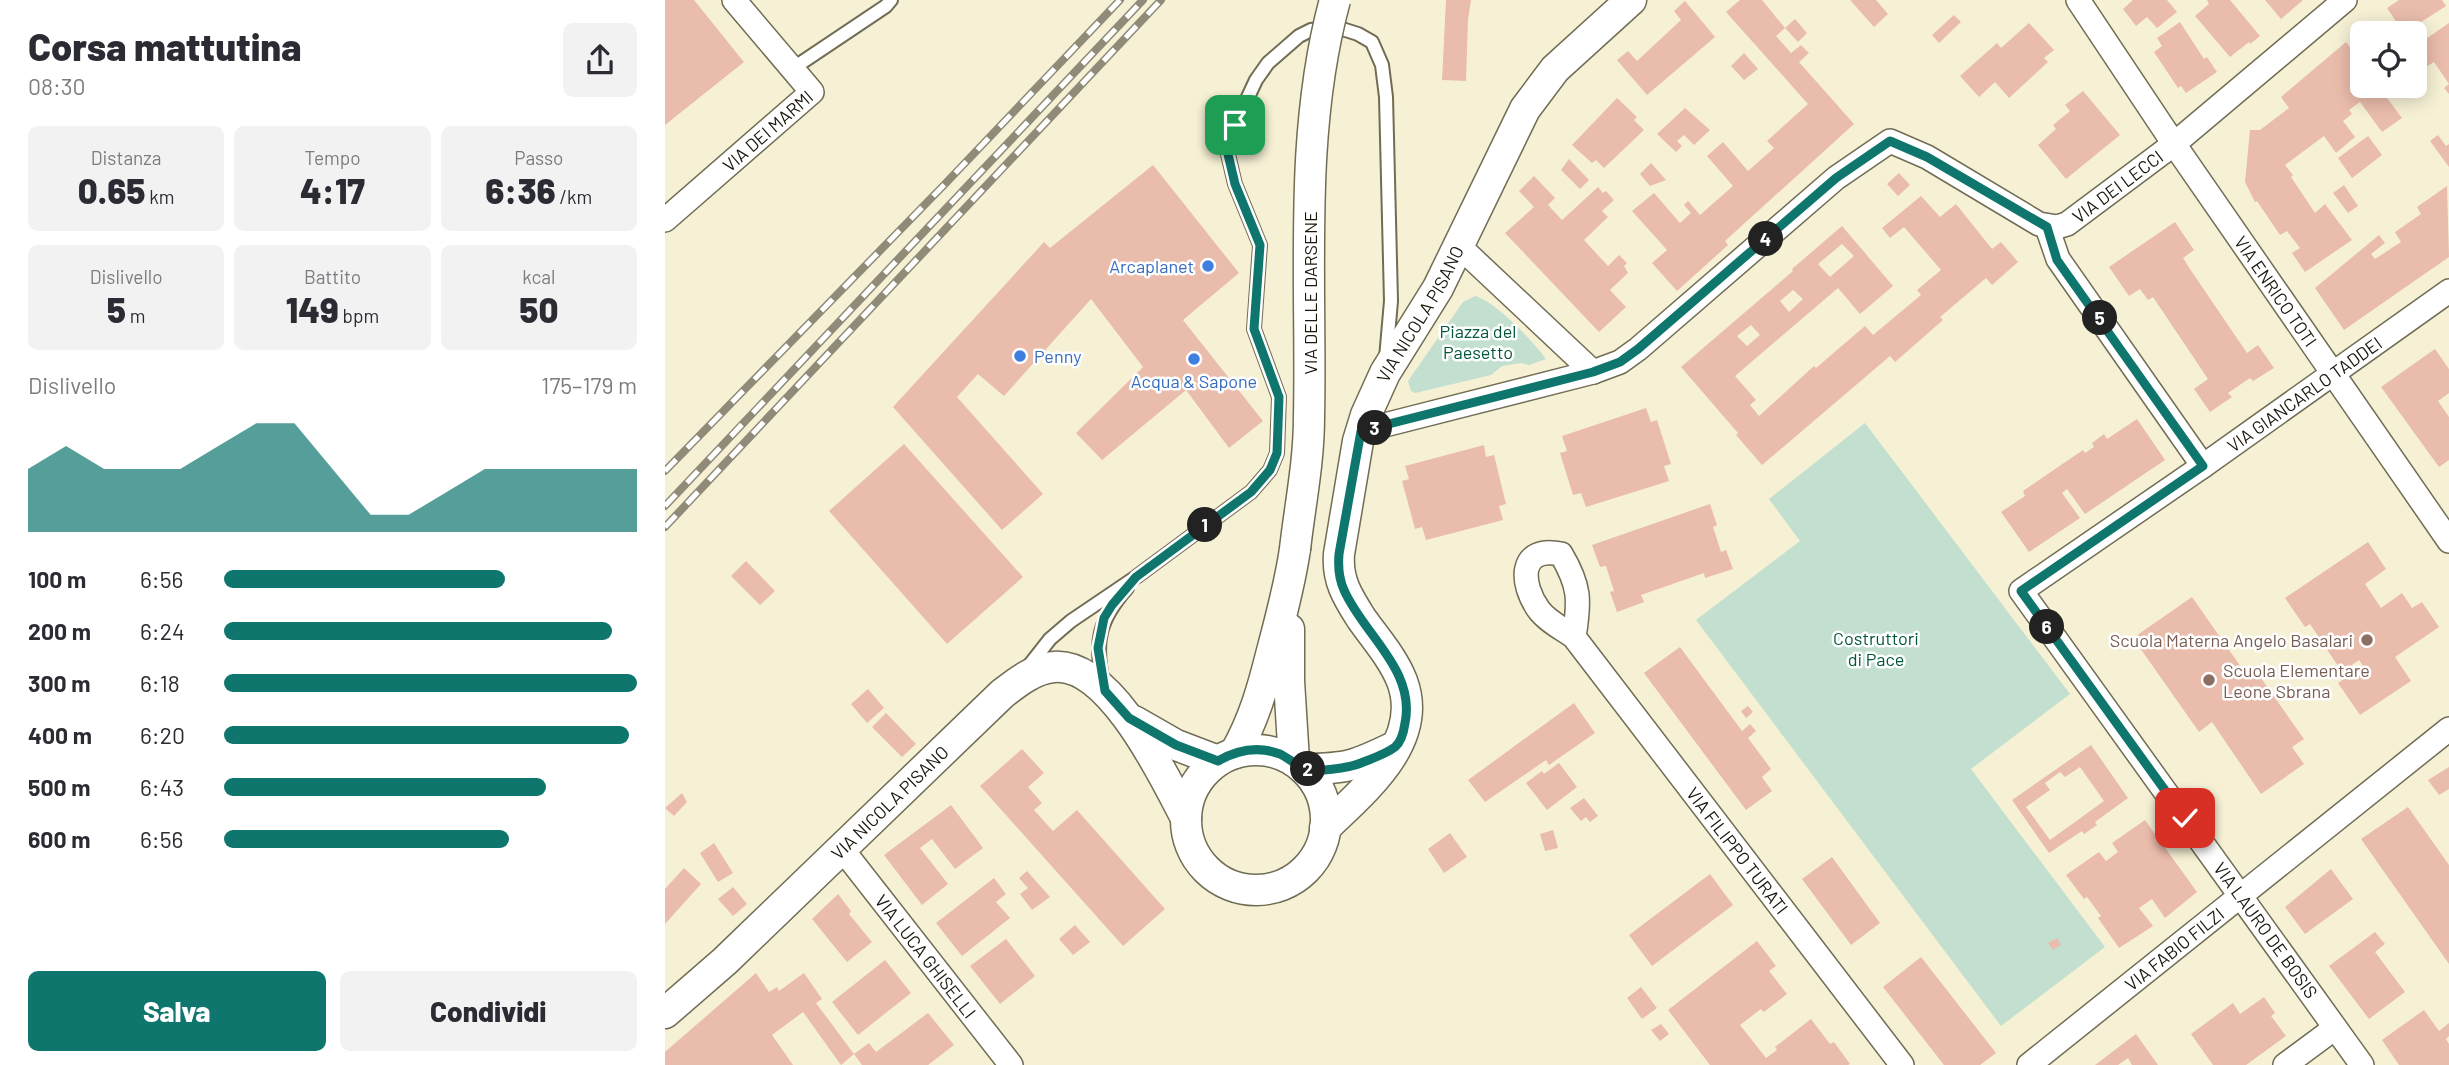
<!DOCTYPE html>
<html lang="it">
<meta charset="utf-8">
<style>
:root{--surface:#fff;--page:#f2f2f3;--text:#2b2b33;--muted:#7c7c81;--accent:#0f766e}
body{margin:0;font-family:Barlow,sans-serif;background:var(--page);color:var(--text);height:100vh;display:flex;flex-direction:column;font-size:26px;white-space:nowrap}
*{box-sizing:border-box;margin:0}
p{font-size:23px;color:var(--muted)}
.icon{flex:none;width:38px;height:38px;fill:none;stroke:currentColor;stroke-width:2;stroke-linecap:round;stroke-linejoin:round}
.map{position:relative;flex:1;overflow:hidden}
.drawer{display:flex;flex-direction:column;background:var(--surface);width:665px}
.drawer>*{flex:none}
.controls{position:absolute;left:1685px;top:21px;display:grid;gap:14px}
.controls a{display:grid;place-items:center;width:77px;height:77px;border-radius:10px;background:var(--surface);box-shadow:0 4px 18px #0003;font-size:35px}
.pin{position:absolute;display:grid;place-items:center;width:60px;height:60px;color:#fff;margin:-30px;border-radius:14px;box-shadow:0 4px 10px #0006}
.km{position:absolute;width:35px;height:35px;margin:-18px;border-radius:50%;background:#222;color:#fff;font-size:19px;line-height:35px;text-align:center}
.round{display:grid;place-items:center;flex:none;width:74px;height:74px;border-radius:10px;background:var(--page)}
.overview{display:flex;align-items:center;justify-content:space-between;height:119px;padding:0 28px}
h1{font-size:38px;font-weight:800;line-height:52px}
.stats{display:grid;grid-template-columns:repeat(3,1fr);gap:10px;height:119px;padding:7px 28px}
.stats div{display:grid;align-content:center;border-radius:10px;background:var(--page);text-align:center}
.stats b{font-size:35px;font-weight:800}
.stats small{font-size:19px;font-weight:400}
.stats p{font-size:19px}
.chart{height:196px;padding:14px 28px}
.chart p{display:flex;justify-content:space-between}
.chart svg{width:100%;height:126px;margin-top:7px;fill:var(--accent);opacity:.7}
.action{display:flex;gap:14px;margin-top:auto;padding:14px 28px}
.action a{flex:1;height:80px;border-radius:10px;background:var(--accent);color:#fff;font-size:28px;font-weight:800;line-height:80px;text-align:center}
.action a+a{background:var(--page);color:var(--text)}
ul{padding:0 28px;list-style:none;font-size:23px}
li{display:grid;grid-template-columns:112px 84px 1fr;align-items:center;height:52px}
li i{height:18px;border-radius:9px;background:var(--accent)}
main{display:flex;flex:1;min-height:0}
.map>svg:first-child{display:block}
</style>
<main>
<section class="drawer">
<div class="overview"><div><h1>Corsa mattutina</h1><p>08:30</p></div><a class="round"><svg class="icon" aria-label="share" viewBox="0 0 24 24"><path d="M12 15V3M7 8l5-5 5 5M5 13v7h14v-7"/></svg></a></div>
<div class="stats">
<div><p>Distanza</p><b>0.65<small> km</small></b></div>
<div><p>Tempo</p><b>4:17</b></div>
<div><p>Passo</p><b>6:36<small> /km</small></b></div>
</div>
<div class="stats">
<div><p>Dislivello</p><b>5<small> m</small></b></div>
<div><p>Battito</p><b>149<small> bpm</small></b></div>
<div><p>kcal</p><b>50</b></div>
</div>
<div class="chart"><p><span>Dislivello</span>175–179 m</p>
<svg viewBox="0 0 160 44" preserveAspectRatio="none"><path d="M0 44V22L10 14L20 22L30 22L40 22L50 14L60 6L70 6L80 22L90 38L100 38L110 30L120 22L130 22L140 22L150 22L160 22V44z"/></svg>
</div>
<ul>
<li><b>100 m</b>6:56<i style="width:68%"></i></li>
<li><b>200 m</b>6:24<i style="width:94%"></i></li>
<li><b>300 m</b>6:18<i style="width:100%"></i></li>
<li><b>400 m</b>6:20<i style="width:98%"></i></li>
<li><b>500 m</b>6:43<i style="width:78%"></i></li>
<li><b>600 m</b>6:56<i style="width:69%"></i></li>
</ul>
<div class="action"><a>Salva</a><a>Condividi</a></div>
</section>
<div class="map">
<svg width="1784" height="1065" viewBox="0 0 1784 1065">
<rect width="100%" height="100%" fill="#f6f1d5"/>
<!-- green -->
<path fill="#c2dfcf" d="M810 296C830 301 868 341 881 359L864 365 856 363 837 366 826 375 750 393 746 391 743 381 798 302Z
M1200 423 1405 694 1306 769 1440 947 1336 1026 1031 620 1135 541 1104 499Z"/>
<!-- building -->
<path fill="#eabcab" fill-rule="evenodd" d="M0 0H29L79 62 0 125Z
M781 0H806L803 20 801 81 777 80Z
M1075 0H1097L1120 28 1111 36 1126 53 1136 45 1144 53 1134 62 1189 124 1060 241 1063 245 1012 291 987 263 1002 250 967 211 989 193 1015 223 1026 213 1019 205 1023 201 1035 215 1068 186 1042 156 1058 142 1083 171 1109 148 1102 141 1143 104 1061 12Z
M1185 0H1211L1223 14 1209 27Z
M1468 0H1502L1512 12 1492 28 1482 17 1471 26 1458 9Z
M1542 0H1565L1595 36 1585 44 1584 42 1565 57 1530 16 1544 4Z
M1600 0H1638L1616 19Z
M1734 0H1777L1781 6 1739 33 1722 8Z
M1020 1 1050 37 982 95 952 60 963 51 972 61 1016 20 1009 11Z
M1289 15 1296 22 1274 43 1267 35Z
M1130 19 1142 33 1133 42 1120 28Z
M1515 22 1539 59 1542 57 1552 72 1521 93 1516 86 1513 88 1489 52 1497 46 1492 38Z
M1364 23 1389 50 1379 58 1383 62 1344 98 1330 82 1314 97 1295 76 1332 43 1336 48Z
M1784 23V94L1779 88 1784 84 1769 62 1756 70 1750 63V58L1760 50 1755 43Z
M1681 42 1698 65V86H1713L1737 118 1717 132 1695 102 1684 110 1687 114 1678 121 1690 137 1671 153 1659 136 1620 165 1628 175 1626 177 1650 213 1660 204 1687 240 1640 272 1627 253 1635 248 1622 231 1615 235 1592 201 1590 202 1580 182 1585 130H1595L1624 108 1616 97Z
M1079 53 1093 69 1079 80 1066 66Z
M1727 86H1743L1745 88 1734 96Z
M1418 91 1455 135 1401 179 1373 145 1391 129 1388 125 1405 111 1400 105Z
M952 98 972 117 969 120 979 130 939 168 931 160 927 163 907 145Z
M1020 108 1045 130 1029 145 1019 135 1012 141 1017 146 1011 152 992 134Z
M1773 135 1781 146 1784 144V167L1765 141Z
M1703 136 1717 155 1687 178 1673 158Z
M904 159 924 180 915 189 896 170Z
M986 163 1001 180 985 186 975 174Z
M488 165 574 273 518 320 598 421 564 448 521 390 437 460 411 433 478 367 426 299 339 396 313 374 292 397 378 494 337 530 228 407 379 242 385 248Z
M1234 173 1245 185 1233 196 1222 184Z
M869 176 890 198 883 205 897 220 933 187 938 193 941 191 949 200 937 211 943 217 919 240 943 266 954 255 962 263 959 266 963 273 945 290 961 307 934 332 840 233 869 207 854 191Z
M1679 185 1693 206 1683 213 1668 193Z
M1782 186 1784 257 1679 330 1650 288 1714 235 1720 243 1706 254 1710 259 1736 242 1730 232 1756 214 1752 207Z
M1256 196 1275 217 1291 204 1327 249 1336 242 1353 262 1327 285 1321 278 1275 317 1278 320 1230 362 1225 356 1097 465 1071 435 1073 433 1016 367 1128 271 1127 269 1177 226 1228 286 1195 314 1173 288 1070 376 1091 400 1085 405 1094 416 1149 366 1151 368 1200 326 1208 335 1256 295 1252 290 1276 270 1239 227 1225 238 1217 228ZM1177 244 1189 256 1165 277 1153 264ZM1128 290 1138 299 1124 312 1115 301ZM1086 325 1095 335 1082 346 1072 336Z
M1510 222 1529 250 1518 258 1525 269 1582 353 1593 345 1609 368 1588 381 1585 378 1563 393 1567 397 1545 412 1529 389 1543 379 1488 297 1483 300 1475 289 1464 296 1444 267Z
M1770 349 1784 369V393L1773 401 1784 417V460L1774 467 1716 387Z
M981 408 986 422 992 420 1006 464 999 466 1004 481 921 507 916 493 908 495 895 453 902 451 897 436Z
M1472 419 1500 460 1420 514 1402 489 1397 493 1415 518 1364 552 1336 512 1360 496 1358 491 1418 450 1420 453 1429 447 1427 443 1439 434 1442 439Z
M239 444 358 577 282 644 164 511Z
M819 445 821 457 829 455 841 504 834 506 838 520 761 540 757 527 750 529 737 481 744 479 740 466Z
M1045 504 1052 525 1048 527 1056 552 1061 550 1068 569 1040 578 1039 573 976 595 979 602 952 612 945 592 949 591 941 566 935 567 927 545Z
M1703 542 1721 569 1700 584 1716 608 1737 593 1747 608 1757 602 1774 627 1730 657 1746 681 1695 715 1673 683 1698 666 1694 660 1677 672 1645 624 1640 627 1620 598Z
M81 561 110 591 95 605 66 576Z
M1527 597 1583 677 1591 671 1639 739 1627 747 1639 764 1596 794 1547 722 1534 732 1468 638Z
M1015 647 1077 731 1085 724 1091 731 1083 738 1106 769 1097 777 1107 791 1081 810 979 673Z
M203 689 219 708 202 723 186 704Z
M909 703 930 733 884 765 881 760 820 802 803 780Z
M1083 706 1088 712 1081 718 1076 711Z
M221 713 251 744 237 757 207 727Z
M1426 745 1463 798 1430 822 1432 825 1419 834 1417 831 1384 853 1347 800ZM1415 767 1439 801 1385 840 1361 807 1385 790 1380 783 1395 772 1400 777Z
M357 749 379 773 363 787 377 803 369 810 388 831 412 810 500 909 458 946 315 786Z
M894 763 912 787 882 810 861 783 877 771 879 774Z
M1784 767V789L1774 795 1763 780Z
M17 793 22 802 9 816 0 808Z
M919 798 933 816 925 822 921 817 916 821 905 808Z
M286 805 318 848 290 869 267 839 255 848 283 884 257 905 219 855Z
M1743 807 1784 865V964L1696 839Z
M1480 820 1532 892 1500 918 1487 899 1474 908 1488 926 1454 948 1433 918 1436 916 1422 897 1419 899 1401 875 1434 852 1441 861 1453 852 1447 843Z
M888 830 893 848 880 851 875 834Z
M785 833 802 857 779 873 763 849Z
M49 843 68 873 53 882 35 853Z
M1167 857 1215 923 1186 945 1137 879Z
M19 868 36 884 0 924V889Z
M1666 869 1688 899 1640 934 1620 907Z
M362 871 385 897 367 910 355 894 363 888 354 878Z
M1045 874 1068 905 987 966 964 935Z
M329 878 341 894 331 902 345 918 297 956 271 923Z
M68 887 82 904 68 916 53 899Z
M173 894 186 911 184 914 207 942 182 962 147 919Z
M410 925 425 942 408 955 394 939Z
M1710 932 1720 944 1710 952 1740 992 1704 1019 1664 966Z
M1392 938 1396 945 1388 950 1383 943Z
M341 939 370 976 335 1004 305 966Z
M1092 941 1111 966 1104 971 1122 994 1099 1012 1096 1009 1075 1025 1101 1058 1112 1050 1110 1047 1146 1019 1165 1044 1169 1042 1185 1064 1183 1065H1045L1003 1010Z
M1256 957 1331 1053 1315 1065H1279L1218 987Z
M220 960 246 993 193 1035 167 1002Z
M91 973 104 992 112 987 114 991 139 973 157 999 151 1003 189 1054 176 1065 138 1012 107 1035 128 1065H0V1052Z
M976 987 992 1008 977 1019 962 998Z
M1599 997 1610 1013 1606 1016 1621 1036 1581 1065H1548L1526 1034 1568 1003 1575 1014Z
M1759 1010 1774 1031 1784 1023V1036L1781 1039 1784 1044V1065H1734L1717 1040Z
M263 1013 289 1045 263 1065H197L189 1054 204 1043 211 1052Z
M996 1024 1004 1034 995 1041 986 1030Z
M1471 1034 1493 1065H1467L1463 1058 1453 1065H1430Z"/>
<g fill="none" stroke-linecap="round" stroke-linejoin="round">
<defs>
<path id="service" d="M127 69 221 6 226 0
M363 667 385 639 406 621 471 577 586 492 605 470 612 453 614 397 589 329 595 245 570 184 562 150 570 125 591 80 603 63 634 36 646 30 671 27 693 34 707 42 717 65 721 97 726 301 721 358
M438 683C429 641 434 620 462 588"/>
<g id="minor">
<path id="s1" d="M1413 0 1509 144 1784 541"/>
<path id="s2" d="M0 220 147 92 69 0"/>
<path d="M1382 227 1393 259 1538 466"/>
<path d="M794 246 928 372"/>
<path id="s3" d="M696 431 928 372 955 362 973 349 1171 178 1225 141 1262 157 1374 224 1392 227 1402 224 1509 144 1680 0"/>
<path id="s4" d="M909 637C915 600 915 586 896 554 853 545 855 584 874 610 882 621 898 629 909 637L1237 1065"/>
<path id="s5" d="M177 849 346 1065"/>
<path id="s6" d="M1364 1065 1784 729"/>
<path d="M1620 1065 1670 1028"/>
<path id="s7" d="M1697 1065 1356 591 1538 466 1784 291"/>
</g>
<g id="tertiary">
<path d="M624 629V681L629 761"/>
<path d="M469 721 511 745 553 761"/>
<circle cx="591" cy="820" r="70"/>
<path d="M570 753C589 720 598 687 607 651 616 617 625 584 630 549"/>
<path d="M639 769C683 769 692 765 731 746"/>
<path id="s8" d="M660 828C698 791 760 742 737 681 728 658 710 638 696 618 682 596 672 580 674 554L693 441 701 415 720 373 773 288 860 109 890 69 966 0"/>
<path id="s9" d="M0 1013 60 961 337 694C351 683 370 668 389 667 445 662 499 776 521 818"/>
</g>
</defs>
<!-- service casing -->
<use href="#service" stroke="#716c54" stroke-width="16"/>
<!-- minor casing -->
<use href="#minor" stroke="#716c54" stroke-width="26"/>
<!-- tertiary casing -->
<use href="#tertiary" stroke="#716c54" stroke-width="33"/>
<!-- service -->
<use href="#service" stroke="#fff" stroke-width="12"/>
<!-- minor -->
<use href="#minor" stroke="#fff" stroke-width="23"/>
<!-- tertiary -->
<use href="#tertiary" stroke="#fff" stroke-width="30"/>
<defs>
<path id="rail" d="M0 471 279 185 455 0
M0 506 478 0
M0 527 496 0"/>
</defs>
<!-- rail casing -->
<use href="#rail" stroke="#8f8b78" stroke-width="8"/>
<!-- rail -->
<use href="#rail" stroke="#fff" stroke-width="5" stroke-dasharray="16" stroke-linecap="butt"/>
<defs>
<path id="tertiary-bridge" d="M630 549C635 505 644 462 644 417 647 280 633 135 670 0"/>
</defs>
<!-- tertiary-bridge casing -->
<use href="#tertiary-bridge" stroke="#716c54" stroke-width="33" stroke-linecap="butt"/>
<!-- tertiary-bridge -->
<use href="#tertiary-bridge" stroke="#fff" stroke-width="30"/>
</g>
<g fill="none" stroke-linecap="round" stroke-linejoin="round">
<defs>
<path id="route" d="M570 125 562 150 570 184 595 245 589 329 614 397 612 453 605 470 586 492 471 577 447 605 439 618 433 648 440 691 464 718 511 745 553 761C572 750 594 746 615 754 623 758 630 764 638 768 650 773 684 768 696 763 706 759 721 754 730 747 736 742 739 730 740 723 751 670 698 634 679 590 674 579 673 566 674 554L696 431 928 372 955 362 973 349 1171 178 1225 141 1262 157 1382 227 1392 260 1538 466 1356 591 1520 818"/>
</defs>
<!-- route casing -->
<use href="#route" stroke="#fff" stroke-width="14"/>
<!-- route -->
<use href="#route" stroke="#0f766e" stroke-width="9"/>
</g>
<!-- markers -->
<g fill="#3f7fe0" stroke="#fff" stroke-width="2.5">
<circle cx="543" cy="266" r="7"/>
<circle cx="355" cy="356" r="7"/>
<circle cx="529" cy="359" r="7"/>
</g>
<g fill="#8d6e63" stroke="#fff" stroke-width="2.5">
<circle cx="1702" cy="640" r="7"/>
<circle cx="1544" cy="680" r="7"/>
</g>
<g text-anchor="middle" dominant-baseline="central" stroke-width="5" stroke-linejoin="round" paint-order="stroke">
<!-- street labels -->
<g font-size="18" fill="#18160c" stroke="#fff">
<text stroke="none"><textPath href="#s2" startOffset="136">VIA DEI MARMI</textPath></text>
<text stroke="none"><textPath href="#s3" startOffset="880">VIA DEI LECCI</textPath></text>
<text stroke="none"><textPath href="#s1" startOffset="352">VIA ENRICO TOTI</textPath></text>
<text transform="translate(645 293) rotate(-90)">VIA DELLE DARSENE</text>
<text stroke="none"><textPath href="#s8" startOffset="578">VIA NICOLA PISANO</textPath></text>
<text stroke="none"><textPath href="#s7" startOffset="929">VIA GIANCARLO TADDEI</textPath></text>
<text stroke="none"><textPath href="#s9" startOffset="308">VIA NICOLA PISANO</textPath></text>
<text stroke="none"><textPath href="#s4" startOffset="486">VIA FILIPPO TURATI</textPath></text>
<text transform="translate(1601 930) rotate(54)">VIA LAURO DE BOSIS</text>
<text stroke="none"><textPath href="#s6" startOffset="186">VIA FABIO FILZI</textPath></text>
<text stroke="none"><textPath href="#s5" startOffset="136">VIA LUCA GHISELLI</textPath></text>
</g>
<!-- shop labels -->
<g font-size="18" fill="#366cbe" stroke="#fff" text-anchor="end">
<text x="529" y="266">Arcaplanet</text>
<text x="369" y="356" text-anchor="start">Penny</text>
<text x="529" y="381" text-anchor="middle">Acqua &amp; Sapone</text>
</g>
<!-- park labels -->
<g font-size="18" fill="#025739" stroke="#fff">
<text x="813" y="331">Piazza del<tspan x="813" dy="21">Paesetto</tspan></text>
<text x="1211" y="638">Costruttori<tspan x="1211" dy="21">di Pace</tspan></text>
</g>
<!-- education labels -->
<g font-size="18" fill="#785e54" stroke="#fff" text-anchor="end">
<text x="1688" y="640">Scuola Materna Angelo Basalari</text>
<text x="1558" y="670" text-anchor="start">Scuola Elementare<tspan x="1558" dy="21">Leone Sbrana</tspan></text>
</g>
</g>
</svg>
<div class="controls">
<a><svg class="icon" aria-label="locate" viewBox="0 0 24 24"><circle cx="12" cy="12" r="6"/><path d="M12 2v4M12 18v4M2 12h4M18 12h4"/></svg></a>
</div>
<div class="pin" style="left:570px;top:125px;background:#1e9e55"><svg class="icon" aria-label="arrive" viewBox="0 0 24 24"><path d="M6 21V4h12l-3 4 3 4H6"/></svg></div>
<div class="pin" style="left:1520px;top:818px;background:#d93025"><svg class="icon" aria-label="check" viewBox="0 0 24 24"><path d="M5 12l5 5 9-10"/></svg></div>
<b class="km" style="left:540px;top:525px">1</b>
<b class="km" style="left:643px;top:769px">2</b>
<b class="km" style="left:710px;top:428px">3</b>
<b class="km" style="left:1101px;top:239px">4</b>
<b class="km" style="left:1435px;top:318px">5</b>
<b class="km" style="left:1382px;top:627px">6</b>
</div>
</main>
